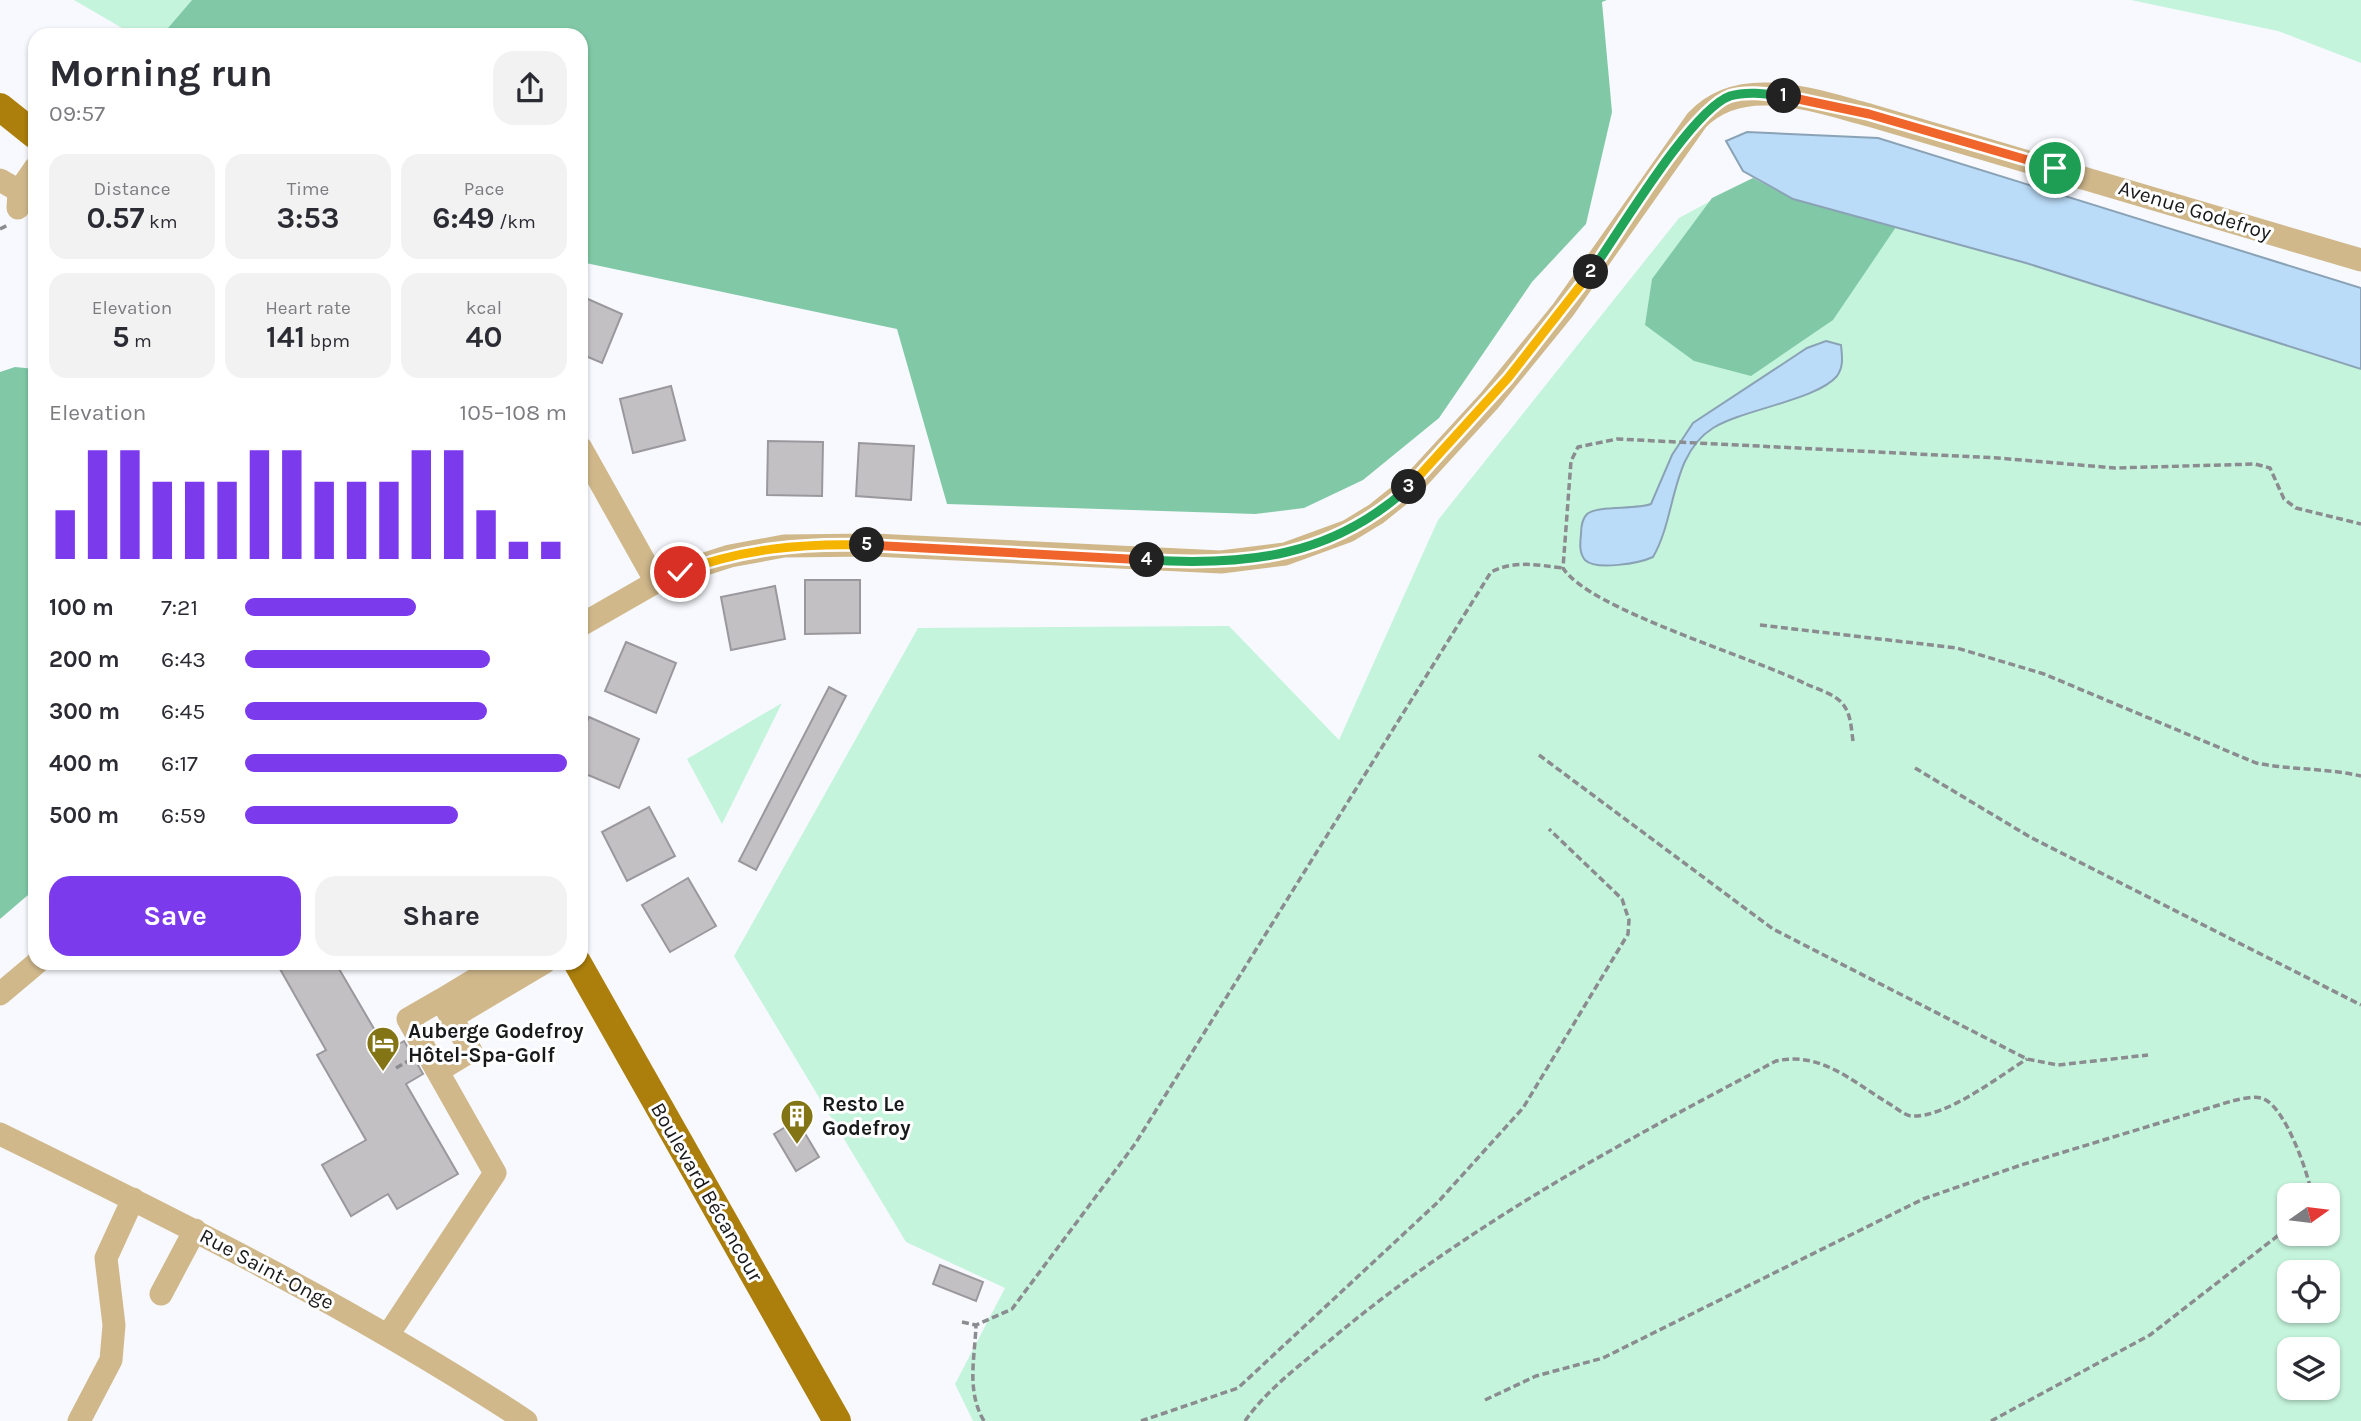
<!DOCTYPE html>
<meta charset="utf-8">
<style>
:root{--surface:#fff;--page:#f2f2f3;--text:#2b2b33;--muted:#7c7c81;--accent:#7c3aed}
body{margin:0;font-family:Karla,sans-serif;background:var(--page);color:var(--text);height:100vh;display:flex;flex-direction:column;font-size:26px;white-space:nowrap}
*{box-sizing:border-box;margin:0}
p{font-size:23px;color:var(--muted)}
.icon{flex:none;width:38px;height:38px;fill:none;stroke:currentColor;stroke-width:2;stroke-linecap:round;stroke-linejoin:round}
.map{position:relative;flex:1;overflow:hidden}
.sheet{position:absolute;left:28px;top:28px;width:560px;height:942px;display:flex;flex-direction:column;background:var(--surface);border-radius:21px;box-shadow:0 2px 5px #0004}
.sheet>*{flex:none}
.needle{width:46px;rotate:76deg}
.buttons{position:absolute;left:2277px;top:1183px;display:grid;gap:14px}
.buttons a{display:grid;place-items:center;width:63px;height:63px;border-radius:14px;background:var(--surface);box-shadow:0 2px 5px #0004;font-size:35px}
.pin{position:absolute;display:grid;place-items:center;width:60px;height:60px;color:#fff;margin:-30px;border:4px solid #fff;border-radius:50%;box-shadow:0 2px 7px #0007}
.km{position:absolute;width:35px;height:35px;margin:-18px;border-radius:50%;background:#222;color:#fff;font-size:19px;line-height:35px;text-align:center}
.round{display:grid;place-items:center;flex:none;width:74px;height:74px;border-radius:21px;background:var(--page)}
.overview{display:flex;align-items:center;justify-content:space-between;height:119px;padding:0 21px}
h1{font-size:38px;font-weight:700;line-height:52px}
.stats{display:grid;grid-template-columns:repeat(3,1fr);gap:10px;height:119px;padding:7px 21px}
.stats div{display:grid;align-content:center;border-radius:18px;background:var(--page);text-align:center}
.stats b{font-size:30px;font-weight:700}
.stats small{font-size:19px;font-weight:400}
.stats p{font-size:19px}
.chart{height:196px;padding:14px 21px}
.chart p{display:flex;justify-content:space-between}
.chart svg{width:100%;height:126px;margin-top:7px;stroke:var(--accent);stroke-width:6}
.primary-button{display:flex;gap:14px;margin-top:auto;padding:14px 21px}
.primary-button a{flex:1;height:80px;border-radius:21px;background:var(--accent);color:#fff;font-size:28px;font-weight:700;line-height:80px;text-align:center}
.primary-button a+a{background:var(--page);color:var(--text)}
ul{padding:0 21px;list-style:none;font-size:23px}
li{display:grid;grid-template-columns:112px 84px 1fr;align-items:center;height:52px}
li i{height:18px;border-radius:9px;background:var(--accent)}
.map>svg:first-child{display:block}
</style>
<div class="map">
<svg width="2361" height="1421" viewBox="0 0 2361 1421">
<rect width="100%" height="100%" fill="#f7f9fe"/>
<!-- green -->
<path fill="#c5f4dc" fill-rule="evenodd" d="M74 0H192L162 35H134Z
M2131 0H2361V63L2278 31Z
M1753 178 1793 199 2026 263 2361 369V1421H973L955 1384 1005 1288 906 1242 734 956 918 628 1229 626 1339 740 1438 520 1679 218ZM2289 1195H2328V1234H2289ZM2289 1272H2328V1311H2289ZM2289 1349H2328V1388H2289Z
M782 703 722 824 687 759Z"/>
<!-- forest -->
<path fill="#81c9a6" d="M192 0H1607L1602 2 1612 112 1586 224 1532 282 1439 418 1363 480 1304 508 1255 514 947 504 897 329 581 262V35H162Z
M1753 178 1793 199 1896 227 1833 320 1751 376 1694 361 1645 325 1652 279 1712 198Z
M15 367 35 369V889L0 919V372Z"/>
<!-- water -->
<path fill="#bbdcf8" stroke="#8aa2b5" stroke-width="2" d="M1747 132 1878 138 2361 288V369L2026 263 1793 199 1743 171 1726 141Z
M1826 341 1841 345C1842 356 1844 366 1837 376 1817 400 1744 409 1713 428 1670 455 1677 516 1653 557 1640 563 1596 571 1585 560 1579 553 1580 543 1581 534 1581 527 1582 519 1587 514 1598 505 1635 510 1651 504L1672 455 1693 423 1807 348Z"/>
<!-- building -->
<path fill="#c3c0c4" stroke="#9b989d" stroke-width="2" d="M581 296 622 314 602 363 581 354Z
M671 386 685 440 633 453 620 399Z
M768 441 823 442 822 496 767 495Z
M859 443 914 446 911 500 856 496Z
M805 580H860V633L805 634Z
M775 586 785 639 731 650 721 597Z
M626 642 676 663 656 713 605 691Z
M829 687 846 696 756 870 739 861Z
M589 717 639 739 619 788 581 772V736Z
M649 807 675 856 627 881 602 832Z
M688 878 716 926 670 952 642 905Z
M276 962H335L387 1051 404 1041 423 1074 406 1084 458 1174 397 1209 388 1194 351 1216 322 1165 366 1140 317 1055 326 1050Z
M797 1120 819 1157 796 1171 774 1134Z
M940 1265 983 1282 976 1301 933 1284Z"/>
<g fill="none" stroke-linecap="round" stroke-linejoin="round">
<!-- path -->
<path stroke="#8b8c8f" stroke-width="3.5" stroke-dasharray="7 3.5" stroke-linecap="butt" d="M0 229 8 225
M1760 625 1957 648 2044 674 2256 763C2291 770 2326 768 2361 776
M1853 741C1851 727 1851 711 1840 701 1831 693 1817 689 1806 684 1755 658 1588 609 1563 568L1571 461 1578 447 1617 439 1998 458 2115 468 2255 464 2270 468 2284 499 2296 508 2361 524
M1539 755 1773 929 2027 1059 2058 1065 2148 1055
M1915 768 2030 837 2361 1005
M396 1068 410 1060
M962 1322 976 1325
M1485 1400 1536 1376 1603 1358 1923 1199 2021 1165 2232 1101C2242 1099 2255 1095 2264 1099 2286 1109 2308 1173 2312 1195
M984 1421C966 1391 975 1357 976 1325L1012 1309 1135 1144 1491 572C1515 560 1537 565 1563 568
M1141 1421 1238 1388 1438 1202 1523 1108 1628 934 1629 920 1622 899 1549 829
M1245 1421C1268 1388 1303 1363 1334 1337 1468 1225 1622 1142 1776 1061 1820 1051 1852 1081 1888 1103 1895 1107 1904 1115 1911 1116 1946 1118 1998 1077 2027 1059
M1991 1421 2150 1335 2289 1227"/>
<!-- minor -->
<path stroke="#d0b88b" stroke-width="23" d="M0 180 19 191
M18 208 19 191 35 168
M581 448 656 582
M581 625 656 582 680 572 730 556 784 546 874 545 1221 562 1285 554 1348 531 1376 514 1411 486 1489 401 1563 310 1697 120C1741 73 1815 101 1869 115L2361 260
M0 994 38 962
M441 1000 504 962
M451 1018 545 962
M0 1134C180 1222 359 1311 526 1421
M161 1294 195 1230
M388 1335 495 1173 408 1019 441 1000 471 1051 438 1071
M79 1421 111 1360 114 1325 106 1258 133 1199"/>
<!-- major -->
<path stroke="#ac7f0c" stroke-width="28" d="M0 107 35 135
M577 962 837 1421"/>
</g>
<g fill="none" stroke-linecap="round" stroke-linejoin="round">
<defs>
<path id="split-1" d="M1784 96 1869 114 2055 168"/>
<path id="split-2" d="M1591 272C1618 234 1691 110 1730 96 1747 91 1767 94 1784 96"/>
<path id="split-3" d="M1409 487 1508 378 1591 272"/>
<path id="split-4" d="M1147 560C1248 566 1332 557 1409 487"/>
<path id="split-5" d="M867 545 1147 560"/>
<path id="split-6" d="M680 572C741 549 801 543 867 545"/>
</defs>
<!-- split-1 casing -->
<use href="#split-1" stroke="#fff" stroke-width="14"/>
<!-- split-2 casing -->
<use href="#split-2" stroke="#fff" stroke-width="14"/>
<!-- split-3 casing -->
<use href="#split-3" stroke="#fff" stroke-width="14"/>
<!-- split-4 casing -->
<use href="#split-4" stroke="#fff" stroke-width="14"/>
<!-- split-5 casing -->
<use href="#split-5" stroke="#fff" stroke-width="14"/>
<!-- split-6 casing -->
<use href="#split-6" stroke="#fff" stroke-width="14"/>
<!-- split-1 -->
<use href="#split-1" stroke="#f0652b" stroke-width="9"/>
<!-- split-2 -->
<use href="#split-2" stroke="#22a559" stroke-width="9"/>
<!-- split-3 -->
<use href="#split-3" stroke="#f5b400" stroke-width="9"/>
<!-- split-4 -->
<use href="#split-4" stroke="#22a559" stroke-width="9"/>
<!-- split-5 -->
<use href="#split-5" stroke="#f0652b" stroke-width="9"/>
<!-- split-6 -->
<use href="#split-6" stroke="#f5b400" stroke-width="9"/>
</g>
<!-- icons -->
<defs>
<symbol id="hotel-pin" viewBox="-11 -11 22 30"><path d="M0 17L-7.5 6A9.5 9.5 0 1 1 7.5 6Z" fill="#837416" stroke="#fff"/><path d="M-6-4.5h1.5V1H6V5H4.5V3h-9V5H-6ZM-4 0a1.8 1.8 0 1 1 3.6 0ZM.5 0V-2.5h3Q6-2.5 6 0Z" fill="#fff"/></symbol>
<symbol id="building-pin" viewBox="-11 -11 22 30"><path d="M0 17L-7.5 6A9.5 9.5 0 1 1 7.5 6Z" fill="#837416" stroke="#fff"/><path d="M-4-6H4V6H1V3H-1V6H-4ZM-2.5-4.3h1.7v1.8h-1.7ZM.8-4.3h1.7v1.8H.8ZM-2.5-1h1.7V.8h-1.7ZM.8-1h1.7V.8H.8Z" fill="#fff"/></symbol>
</defs>
<g fill-rule="evenodd">
<use href="#hotel-pin" x="364" y="1024" width="38" height="52"/>
<use href="#building-pin" x="778" y="1097" width="38" height="52"/>
</g>
<g text-anchor="middle" dominant-baseline="central" stroke-width="6" stroke-linejoin="round" paint-order="stroke">
<!-- street labels -->
<g font-size="21" fill="#18191a" stroke="#fff">
<text transform="translate(2195 210) rotate(17)">Avenue Godefroy</text>
<text transform="translate(707 1192) rotate(60)">Boulevard Bécancour</text>
<text transform="translate(267 1269) rotate(28)">Rue Saint-Onge</text>
</g>
<!-- poi labels -->
<g font-size="21" font-weight="bold" fill="#18191a" stroke="#fff" text-anchor="start">
<text x="408" y="1031">Auberge Godefroy<tspan x="408" dy="24">Hôtel-Spa-Golf</tspan></text>
<text x="822" y="1104">Resto Le<tspan x="822" dy="24">Godefroy</tspan></text>
</g>
</g>
</svg>
<div class="buttons">
<a><svg class="needle" viewBox="-14 -14 28 28"><path d="M0-13l5 13h-10z" fill="#e53935"/><path d="M0 13l5-13h-10z" fill="#7c7c81"/></svg></a>
<a><svg class="icon" aria-label="locate" viewBox="0 0 24 24"><circle cx="12" cy="12" r="6"/><path d="M12 2v4M12 18v4M2 12h4M18 12h4"/></svg></a>
<a><svg class="icon" aria-label="layers" viewBox="0 0 24 24"><path d="M12 4l9 5-9 5-9-5zM3 14l9 5 9-5"/></svg></a>
</div>
<div class="pin" style="left:2055px;top:168px;background:#1e9e55"><svg class="icon" aria-label="arrive" viewBox="0 0 24 24"><path d="M6 21V4h12l-3 4 3 4H6"/></svg></div>
<div class="pin" style="left:680px;top:572px;background:#d93025"><svg class="icon" aria-label="check" viewBox="0 0 24 24"><path d="M5 12l5 5 9-10"/></svg></div>
<b class="km" style="left:1784px;top:96px">1</b>
<b class="km" style="left:1591px;top:272px">2</b>
<b class="km" style="left:1409px;top:487px">3</b>
<b class="km" style="left:1147px;top:560px">4</b>
<b class="km" style="left:867px;top:545px">5</b>
<section class="sheet">
<div class="overview"><div><h1>Morning run</h1><p>09:57</p></div><a class="round"><svg class="icon" aria-label="share" viewBox="0 0 24 24"><path d="M12 15V3M7 8l5-5 5 5M5 13v7h14v-7"/></svg></a></div>
<div class="stats">
<div><p>Distance</p><b>0.57<small> km</small></b></div>
<div><p>Time</p><b>3:53</b></div>
<div><p>Pace</p><b>6:49<small> /km</small></b></div>
</div>
<div class="stats">
<div><p>Elevation</p><b>5<small> m</small></b></div>
<div><p>Heart rate</p><b>141<small> bpm</small></b></div>
<div><p>kcal</p><b>40</b></div>
</div>
<div class="chart"><p><span>Elevation</span>105–108 m</p>
<svg viewBox="0 0 160 44" preserveAspectRatio="none"><path d="M5 44V27M15 44V6M25 44V6M35 44V17M45 44V17M55 44V17M65 44V6M75 44V6M85 44V17M95 44V17M105 44V17M115 44V6M125 44V6M135 44V27M145 44V38M155 44V38"/></svg>
</div>
<ul>
<li><b>100 m</b>7:21<i style="width:53%"></i></li>
<li><b>200 m</b>6:43<i style="width:76%"></i></li>
<li><b>300 m</b>6:45<i style="width:75%"></i></li>
<li><b>400 m</b>6:17<i style="width:100%"></i></li>
<li><b>500 m</b>6:59<i style="width:66%"></i></li>
</ul>
<div class="primary-button"><a>Save</a><a>Share</a></div>
</section>
</div>
